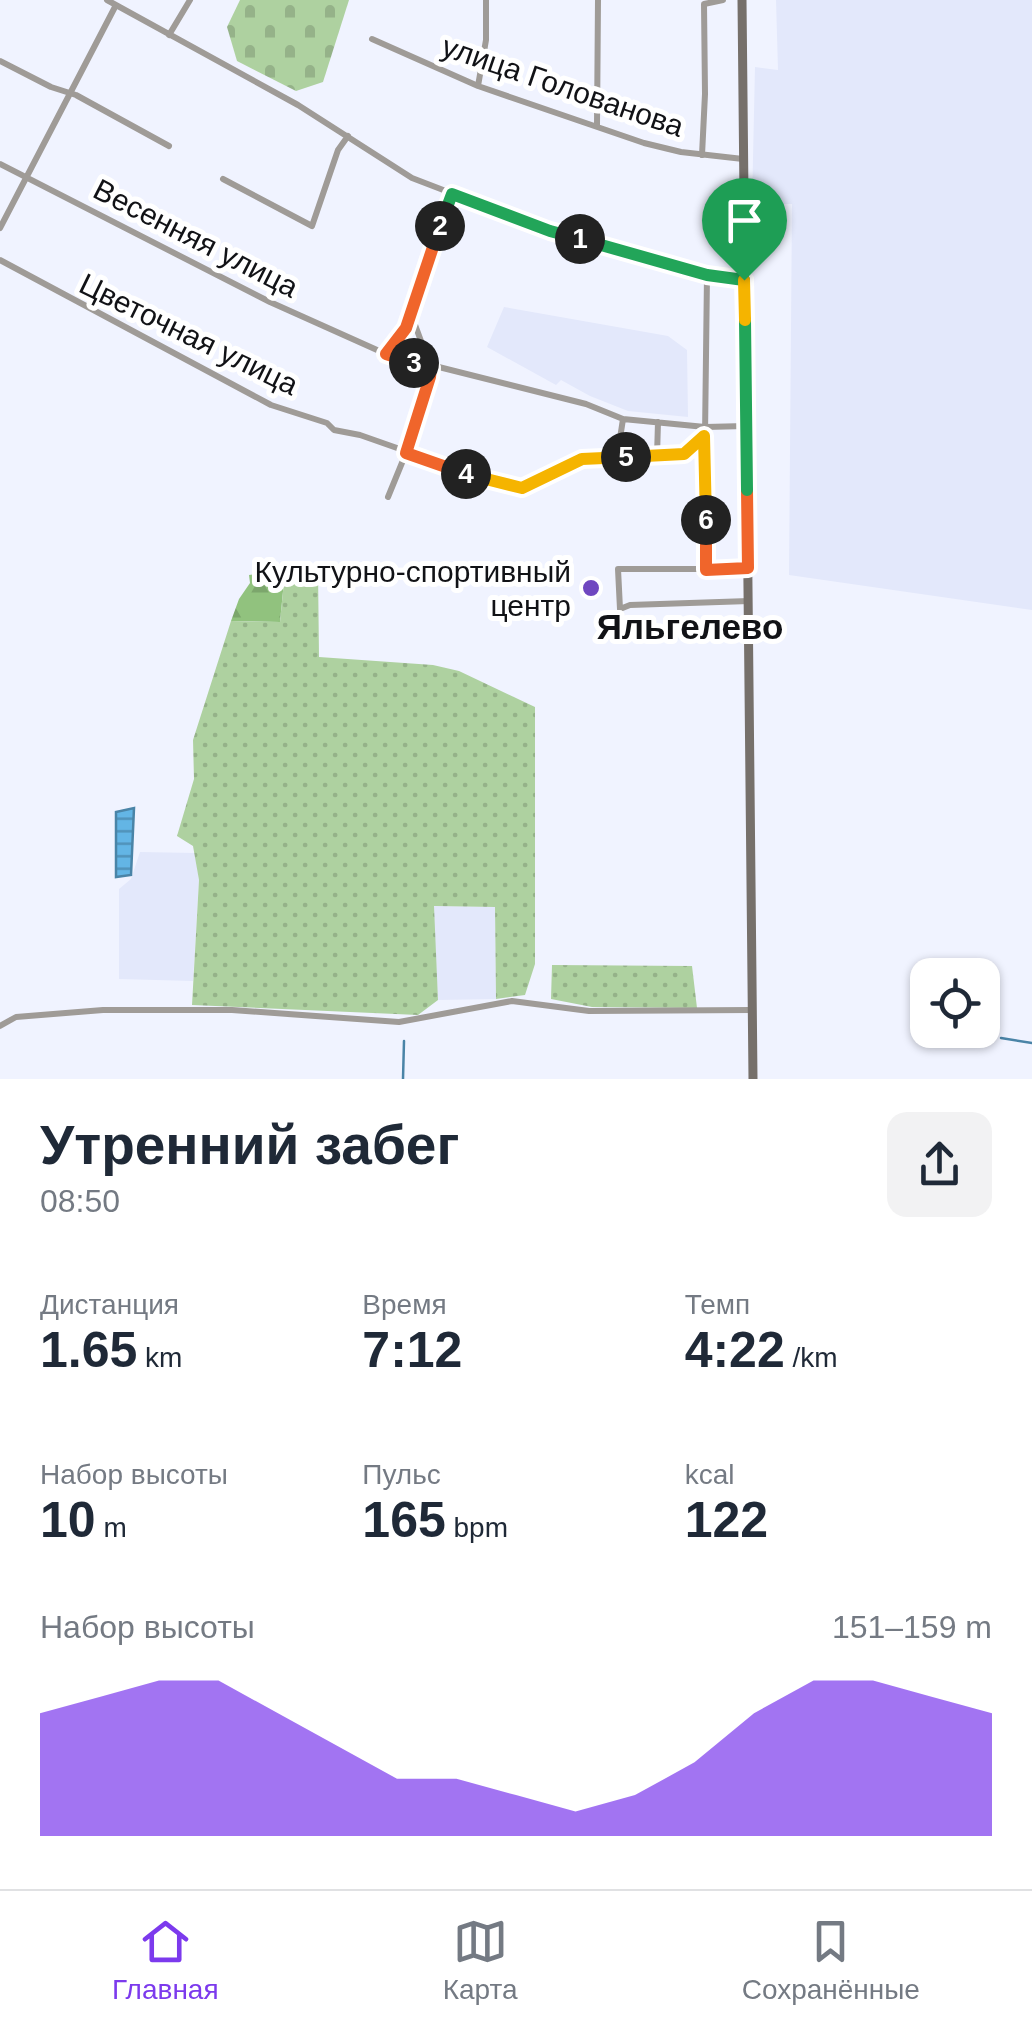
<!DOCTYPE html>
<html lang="ru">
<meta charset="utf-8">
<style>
:root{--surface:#fff;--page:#f2f2f3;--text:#1f2937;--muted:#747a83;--line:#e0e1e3;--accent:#7c3aed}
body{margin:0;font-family:Arial,sans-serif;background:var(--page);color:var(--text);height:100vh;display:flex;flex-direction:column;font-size:38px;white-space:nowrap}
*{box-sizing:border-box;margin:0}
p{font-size:32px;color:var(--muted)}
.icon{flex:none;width:55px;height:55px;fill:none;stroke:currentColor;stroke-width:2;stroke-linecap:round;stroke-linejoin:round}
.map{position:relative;height:1079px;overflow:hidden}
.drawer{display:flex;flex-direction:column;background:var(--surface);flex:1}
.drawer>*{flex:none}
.tools{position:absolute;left:910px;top:958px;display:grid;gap:20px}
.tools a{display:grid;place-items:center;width:90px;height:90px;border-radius:20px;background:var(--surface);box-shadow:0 2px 8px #0004;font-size:50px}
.pin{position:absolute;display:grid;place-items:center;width:85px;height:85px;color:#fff;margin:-102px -42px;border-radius:50% 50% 50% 0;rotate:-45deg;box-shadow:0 0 10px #0007}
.pin .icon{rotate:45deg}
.km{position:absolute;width:50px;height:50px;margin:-25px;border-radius:50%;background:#222;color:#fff;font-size:28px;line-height:50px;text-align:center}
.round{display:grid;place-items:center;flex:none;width:105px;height:105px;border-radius:20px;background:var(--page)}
.overview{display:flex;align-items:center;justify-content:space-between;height:170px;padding:0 40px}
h1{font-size:55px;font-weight:600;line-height:75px}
.metrics{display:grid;grid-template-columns:repeat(3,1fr);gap:15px;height:170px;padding:10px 40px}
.metrics div{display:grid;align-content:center}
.metrics b{font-size:50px;font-weight:600}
.metrics small{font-size:28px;font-weight:400}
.metrics p{font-size:28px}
.chart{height:280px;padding:20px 40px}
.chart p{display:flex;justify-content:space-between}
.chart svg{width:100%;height:180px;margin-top:10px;fill:var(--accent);opacity:.7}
.dock{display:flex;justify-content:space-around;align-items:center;height:140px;border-top:2px solid var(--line);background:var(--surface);font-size:28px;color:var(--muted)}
.dock a{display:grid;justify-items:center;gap:5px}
.dock .selected{color:var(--accent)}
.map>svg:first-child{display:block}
</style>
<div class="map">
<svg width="1032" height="1079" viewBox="0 0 1032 1079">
<defs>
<pattern id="forest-firs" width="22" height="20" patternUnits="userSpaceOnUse" patternTransform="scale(2.5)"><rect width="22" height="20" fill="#91c27e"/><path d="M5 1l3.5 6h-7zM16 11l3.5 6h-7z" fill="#7ca66c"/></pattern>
<pattern id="cemetery-stones" width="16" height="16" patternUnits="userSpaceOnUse" patternTransform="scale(2.5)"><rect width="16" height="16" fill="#aed1a0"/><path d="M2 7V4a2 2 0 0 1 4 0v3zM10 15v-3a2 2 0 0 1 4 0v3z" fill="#95b289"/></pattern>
<pattern id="garden-dots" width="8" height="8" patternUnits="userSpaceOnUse" patternTransform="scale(2.5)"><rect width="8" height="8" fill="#aed1a0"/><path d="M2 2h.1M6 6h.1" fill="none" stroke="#95b289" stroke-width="1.8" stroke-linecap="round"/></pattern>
<pattern id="water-rules" width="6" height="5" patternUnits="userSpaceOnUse" patternTransform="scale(2.5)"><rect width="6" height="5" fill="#63b5e5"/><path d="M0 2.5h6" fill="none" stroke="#5092b9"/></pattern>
</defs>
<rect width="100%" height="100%" fill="#f0f3ff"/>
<!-- built -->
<path fill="#e3e8fb" d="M776 0H1032V610L789 575 792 204H752L755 67 778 70Z
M504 307 668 336 687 350 688 417 628 411 590 396 561 380 556 385 487 347Z
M140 852 195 853 199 880 193 981 119 979V889L131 879Z
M433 906 495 907 496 999 438 1000Z"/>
<!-- forest -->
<path fill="url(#forest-firs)" d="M274 571H285L280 622 231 621 239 599 250 583 249 575Z"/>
<!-- cemetery -->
<path fill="url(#cemetery-stones)" d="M240 0H349L323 82 296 91 237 61 227 27Z"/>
<!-- garden -->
<path fill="url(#garden-dots)" d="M318 570 319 657 433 665 459 671 535 707V964L525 995 496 999 495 907 434 906 438 1000 418 1015 192 1005 199 880 193 846 177 836 194 779 193 740 231 621 280 622 285 571Z
M552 965 692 966 697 1008 592 1007 551 999Z"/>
<!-- water -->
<path fill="url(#water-rules)" stroke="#4a84a7" stroke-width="2.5" d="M134 808 131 875 116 877V812Z"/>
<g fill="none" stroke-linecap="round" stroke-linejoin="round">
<!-- stream -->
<path stroke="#4a84a7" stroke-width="2.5" d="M1001 1038 1032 1043
M403 1079 404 1041"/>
<!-- street -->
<path stroke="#9f9b97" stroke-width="6" d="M107 0 298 105 412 178 550 231 707 275 744 280
M169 35 190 0
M372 39 478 86 644 143 681 152 743 159
M0 61 51 87 76 95 169 146
M478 86 486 40V0
M597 125 598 0
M702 155 705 94 704 4 723 0
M0 164 270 302 386 354 406 328 452 194
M223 179 312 226 338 150 348 136
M0 228 116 5
M0 260 271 405 327 423 334 430 360 435 508 487 522 488 582 459 617 458 623 419
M387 354 586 404 623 419 705 427 746 426
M705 437 707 570
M657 456 684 454 705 436 707 275
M617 458 657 456 658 422
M388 497 406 453 431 377V368L411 314
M748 569H618L620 609 630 605 749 601
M0 1026 16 1017 103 1010H232L399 1022 512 1001 589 1011 752 1010"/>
<!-- secondary -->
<path stroke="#76706b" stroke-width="9" d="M742 0 753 1079"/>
</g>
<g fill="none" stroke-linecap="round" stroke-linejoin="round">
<defs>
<path id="split-1" d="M580 239 707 275 744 280"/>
<path id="split-2" d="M440 226 452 194 550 231 580 239"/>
<path id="split-3" d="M414 363 386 354 406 328 440 226"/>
<path id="split-4" d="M414 363 431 368 430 377 406 453 466 474"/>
<path id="split-5" d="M466 474 522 488 582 459 626 457"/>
<path id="split-6" d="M626 457 684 454 704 436 706 520"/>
<path id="split-7" d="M706 520V570L748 568 747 490"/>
<path id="split-8" d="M745 320 747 490"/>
<path id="split-9" d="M744 280 745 320"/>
</defs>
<!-- split-1 casing -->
<use href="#split-1" stroke="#fff" stroke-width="20"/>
<!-- split-2 casing -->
<use href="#split-2" stroke="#fff" stroke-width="20"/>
<!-- split-3 casing -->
<use href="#split-3" stroke="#fff" stroke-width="20"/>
<!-- split-4 casing -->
<use href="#split-4" stroke="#fff" stroke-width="20"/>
<!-- split-5 casing -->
<use href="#split-5" stroke="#fff" stroke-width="20"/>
<!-- split-6 casing -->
<use href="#split-6" stroke="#fff" stroke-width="20"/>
<!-- split-7 casing -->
<use href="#split-7" stroke="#fff" stroke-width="20"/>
<!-- split-8 casing -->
<use href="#split-8" stroke="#fff" stroke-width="20"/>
<!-- split-9 casing -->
<use href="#split-9" stroke="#fff" stroke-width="20"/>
<!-- split-1 -->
<use href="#split-1" stroke="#22a559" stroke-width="12"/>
<!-- split-2 -->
<use href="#split-2" stroke="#22a559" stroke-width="12"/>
<!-- split-3 -->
<use href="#split-3" stroke="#f0652b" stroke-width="12"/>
<!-- split-4 -->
<use href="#split-4" stroke="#f0652b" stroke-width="12"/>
<!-- split-5 -->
<use href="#split-5" stroke="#f5b400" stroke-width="12"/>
<!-- split-6 -->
<use href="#split-6" stroke="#f5b400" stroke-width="12"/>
<!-- split-7 -->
<use href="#split-7" stroke="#f0652b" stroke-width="12"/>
<!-- split-8 -->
<use href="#split-8" stroke="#22a559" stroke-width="12"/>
<!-- split-9 -->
<use href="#split-9" stroke="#f5b400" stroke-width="12"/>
</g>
<!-- markers -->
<circle fill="#6f47c0" stroke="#fff" stroke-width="4" cx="591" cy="588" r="10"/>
<g text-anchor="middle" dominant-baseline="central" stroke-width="10" stroke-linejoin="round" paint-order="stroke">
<!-- street labels -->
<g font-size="30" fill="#111216" stroke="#fff">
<text transform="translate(563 86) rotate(19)">улица Голованова</text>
<text transform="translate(196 238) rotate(27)">Весенняя улица</text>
<text transform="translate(189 334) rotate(26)">Цветочная улица</text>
</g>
<!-- poi labels -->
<g font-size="30" fill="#111216" stroke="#fff" text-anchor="end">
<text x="571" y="571">Культурно-спортивный<tspan x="571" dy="34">центр</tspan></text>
</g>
<!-- quarter labels -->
<g font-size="35" font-weight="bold" fill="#111216" stroke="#fff">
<text x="690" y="626">Яльгелево</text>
</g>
</g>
</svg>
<div class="tools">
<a><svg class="icon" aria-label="locate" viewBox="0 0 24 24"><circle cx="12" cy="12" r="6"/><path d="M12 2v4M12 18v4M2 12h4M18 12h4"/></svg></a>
</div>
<div class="pin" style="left:744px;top:280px;background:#1e9e55"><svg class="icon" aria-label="arrive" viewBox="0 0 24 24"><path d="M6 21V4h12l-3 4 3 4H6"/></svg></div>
<b class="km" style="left:580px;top:239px">1</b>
<b class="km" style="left:440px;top:226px">2</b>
<b class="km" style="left:414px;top:363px">3</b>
<b class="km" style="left:466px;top:474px">4</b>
<b class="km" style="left:626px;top:457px">5</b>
<b class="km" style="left:706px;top:520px">6</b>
</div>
<section class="drawer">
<div class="overview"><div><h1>Утренний забег</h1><p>08:50</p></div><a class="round"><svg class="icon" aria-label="share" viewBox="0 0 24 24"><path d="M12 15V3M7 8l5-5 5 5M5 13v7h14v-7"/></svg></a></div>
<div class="metrics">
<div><p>Дистанция</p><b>1.65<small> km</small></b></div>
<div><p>Время</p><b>7:12</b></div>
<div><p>Темп</p><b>4:22<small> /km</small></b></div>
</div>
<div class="metrics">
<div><p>Набор высоты</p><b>10<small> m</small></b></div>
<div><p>Пульс</p><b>165<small> bpm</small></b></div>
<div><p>kcal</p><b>122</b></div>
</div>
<div class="chart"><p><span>Набор высоты</span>151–159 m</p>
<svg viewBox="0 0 160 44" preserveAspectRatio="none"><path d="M0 44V14L10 10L20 6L30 6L40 14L50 22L60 30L70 30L80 34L90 38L100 34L110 26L120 14L130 6L140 6L150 10L160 14V44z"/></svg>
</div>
</section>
<nav class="dock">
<a class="selected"><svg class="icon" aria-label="home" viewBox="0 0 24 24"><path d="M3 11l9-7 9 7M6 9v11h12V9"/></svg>Главная</a>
<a><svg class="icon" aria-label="map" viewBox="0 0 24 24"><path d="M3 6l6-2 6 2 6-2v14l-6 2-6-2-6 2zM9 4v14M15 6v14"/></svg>Карта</a>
<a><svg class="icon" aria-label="saved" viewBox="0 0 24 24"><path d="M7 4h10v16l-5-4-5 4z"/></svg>Сохранённые</a>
</nav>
